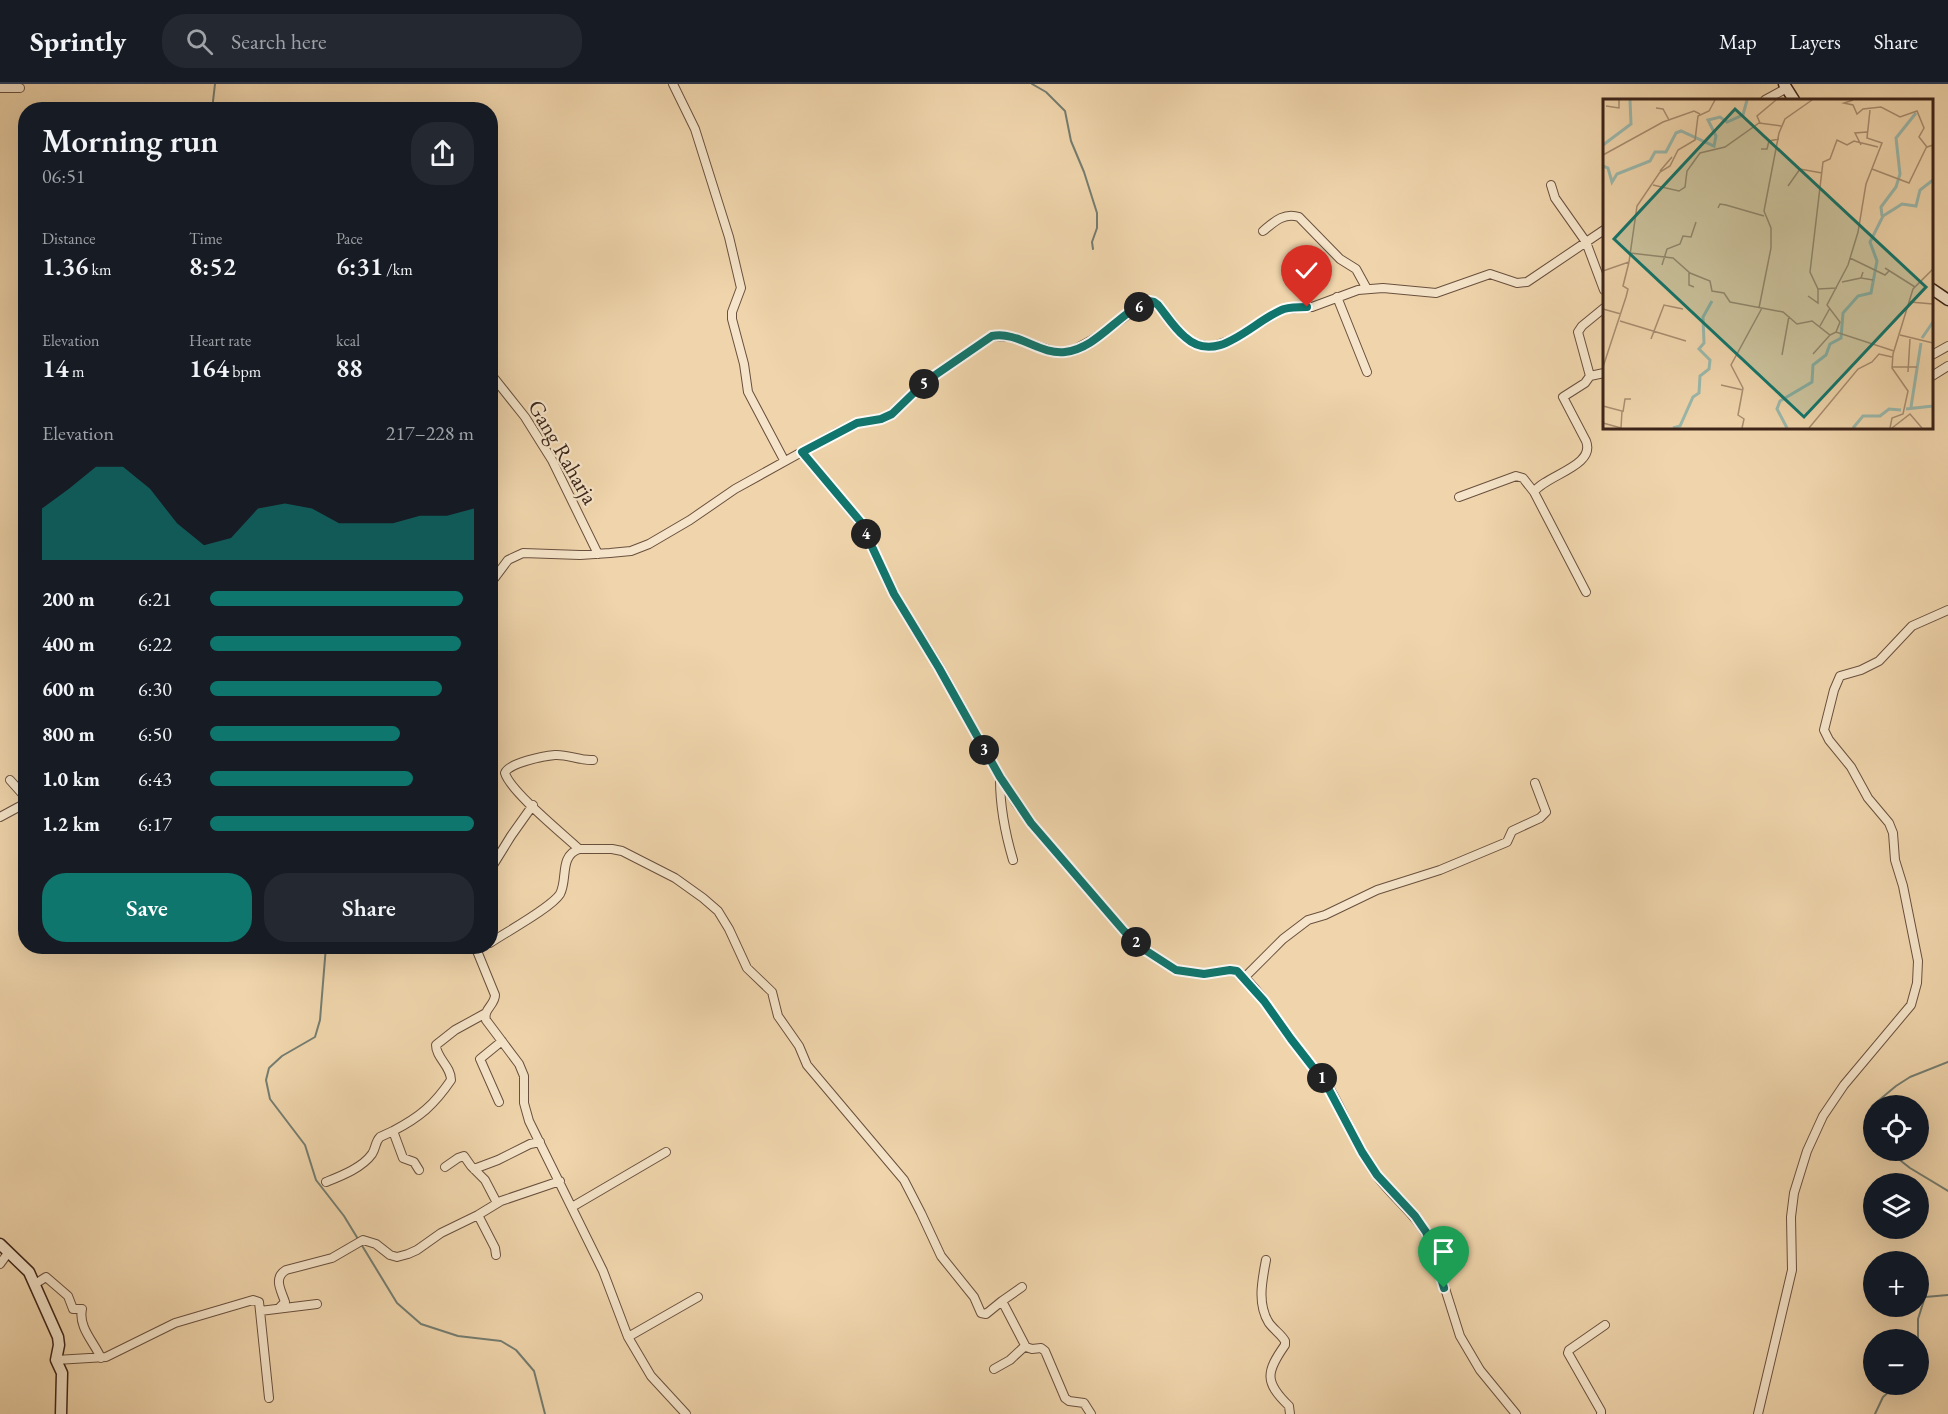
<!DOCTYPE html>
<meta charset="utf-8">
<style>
:root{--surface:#171b24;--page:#242831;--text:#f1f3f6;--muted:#9ea1a6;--line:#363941;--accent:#0f766e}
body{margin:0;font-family:"EB Garamond",serif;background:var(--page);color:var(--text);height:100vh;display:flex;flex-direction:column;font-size:22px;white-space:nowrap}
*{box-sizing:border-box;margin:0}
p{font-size:20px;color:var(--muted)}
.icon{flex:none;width:33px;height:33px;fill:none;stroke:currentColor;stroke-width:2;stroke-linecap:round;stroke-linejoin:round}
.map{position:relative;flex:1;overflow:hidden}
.drawer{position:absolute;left:18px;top:18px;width:480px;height:852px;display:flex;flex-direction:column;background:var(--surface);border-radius:24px;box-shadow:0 6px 24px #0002}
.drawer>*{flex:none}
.tools{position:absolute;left:1863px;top:1011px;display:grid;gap:12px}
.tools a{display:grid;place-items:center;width:66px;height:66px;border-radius:50%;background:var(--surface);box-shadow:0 6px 24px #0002;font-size:30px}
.pin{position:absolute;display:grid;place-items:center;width:51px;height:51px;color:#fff;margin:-62px -26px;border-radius:50% 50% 50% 0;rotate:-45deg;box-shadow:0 0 6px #0007}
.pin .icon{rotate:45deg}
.km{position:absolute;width:30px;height:30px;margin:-15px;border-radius:50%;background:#222;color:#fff;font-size:16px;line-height:30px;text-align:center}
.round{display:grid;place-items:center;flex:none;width:63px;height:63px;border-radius:24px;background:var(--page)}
.overview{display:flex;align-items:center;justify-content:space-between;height:102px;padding:0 24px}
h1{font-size:33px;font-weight:600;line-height:45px}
.stats{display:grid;grid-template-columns:repeat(3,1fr);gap:9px;height:102px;padding:6px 24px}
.stats div{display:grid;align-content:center}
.stats b{font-size:26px;font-weight:600}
.stats small{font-size:16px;font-weight:400}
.stats p{font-size:16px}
.chart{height:168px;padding:12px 24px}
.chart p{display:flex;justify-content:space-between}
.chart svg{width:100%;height:108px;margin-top:6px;fill:var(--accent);opacity:.7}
.button{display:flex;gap:12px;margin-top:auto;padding:12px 24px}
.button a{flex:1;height:69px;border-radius:24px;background:var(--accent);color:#fff;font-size:24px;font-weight:600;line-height:69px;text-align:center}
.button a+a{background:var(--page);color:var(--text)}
ul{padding:0 24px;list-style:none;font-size:20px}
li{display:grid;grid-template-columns:96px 72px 1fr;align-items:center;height:45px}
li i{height:15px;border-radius:8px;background:var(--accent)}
header{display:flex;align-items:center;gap:36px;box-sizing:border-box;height:84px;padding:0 30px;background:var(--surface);border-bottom:2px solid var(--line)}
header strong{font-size:28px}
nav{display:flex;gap:33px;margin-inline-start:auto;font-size:21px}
.search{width:420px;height:54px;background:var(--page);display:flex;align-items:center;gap:15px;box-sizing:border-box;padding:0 21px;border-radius:24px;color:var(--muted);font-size:22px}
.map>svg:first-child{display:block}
</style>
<header>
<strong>Sprintly</strong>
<div class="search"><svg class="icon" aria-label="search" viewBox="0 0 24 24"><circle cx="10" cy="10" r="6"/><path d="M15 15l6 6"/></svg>Search here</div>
<nav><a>Map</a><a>Layers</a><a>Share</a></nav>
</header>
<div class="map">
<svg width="1948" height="1330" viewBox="0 0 1948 1330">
<rect width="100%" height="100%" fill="#f0d5ac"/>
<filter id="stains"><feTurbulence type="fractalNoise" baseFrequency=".00333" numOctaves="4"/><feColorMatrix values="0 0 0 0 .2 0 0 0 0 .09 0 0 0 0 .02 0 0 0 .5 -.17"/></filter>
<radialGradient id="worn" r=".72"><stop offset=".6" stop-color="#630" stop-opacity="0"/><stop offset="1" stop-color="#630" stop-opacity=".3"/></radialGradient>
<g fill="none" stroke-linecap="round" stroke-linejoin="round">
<!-- stream -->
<path stroke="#747d71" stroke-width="2" d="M1032 0 1046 8 1065 27 1071 57 1084 88 1097 129V144L1092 158 1093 165
M212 26 215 0
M326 862 320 936 315 953 282 972 269 984 266 996 270 1015 305 1061 316 1096 344 1132 397 1219 421 1240 458 1252 501 1257 516 1266 534 1287 545 1330
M1874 1053 1867 1038 1872 1022 1896 1002 1910 993 1948 978
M1887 1066 1910 1084 1948 1107
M1918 1256V1235L1925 1213 1948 1211
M1875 1330 1883 1313 1898 1300"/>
<defs>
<path id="street" d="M673 0 695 45 729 153 741 204 732 228V235L744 280 748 308 784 376
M0 4H20
M1765 16 1787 4
M1551 101 1555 114 1586 158 1604 206
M1263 147C1274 138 1284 128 1299 133L1340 175 1356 185 1367 205
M1337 213 1367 288
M1932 271 1948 262
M490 289 525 333 552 376 598 470
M1590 292 1604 289
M1932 292 1948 282
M802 368 859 437 894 510 940 584 1000 693 1016 719 1044 755 1123 847 1157 874 1176 886 1189 888 1204 890 1230 886 1237 887C1256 902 1270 925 1283 945 1298 966 1317 985 1331 1007 1347 1035 1358 1066 1377 1092 1395 1116 1419 1132 1431 1160L1460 1252 1480 1286 1516 1330
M1459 413 1516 392 1523 394 1534 408
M490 500 508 476 523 469 580 471 610 469 631 467 649 460 690 436 735 405 836 349 857 339 881 335 892 330 925 299 992 252 1012 253 1055 268H1070L1097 253 1144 219C1150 217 1153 217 1158 221L1184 253 1196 260 1211 263 1234 255 1283 225 1312 223 1358 206 1383 204 1436 209 1490 190 1517 199 1527 198 1604 146
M1586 508 1534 408C1546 391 1596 382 1586 357L1563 313 1585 299 1590 292 1578 248 1582 242 1604 224
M1000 695C1000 723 1005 749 1013 776
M10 696 26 714
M0 733 26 719
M579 765C563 750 510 707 505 689 509 679 543 672 555 671 567 670 580 677 593 676
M490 786 511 752 533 721
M490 859C506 848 551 824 560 810 568 795 559 772 579 765H612L622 767 675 794 703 814 718 827 729 845 747 884 772 908 778 932 799 962 807 981 904 1096 921 1129 941 1172 974 1213 981 1229 986 1230 1002 1217 1026 1263 1032 1265 1041 1264 1045 1267 1065 1314 1069 1317 1084 1319 1091 1330
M475 862 495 911C495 921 483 925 486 936L519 980 524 992V1019L529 1037 603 1187 628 1253 651 1292 686 1330
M1244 894 1283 855 1308 836 1325 831 1377 806 1440 786 1507 758 1512 747 1540 734 1546 728 1535 699
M499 1018 480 975 502 957
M393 1047C420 1033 434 1021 451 996 451 982 436 974 436 961L455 946 486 929
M445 1083 458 1074 464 1072 471 1082 485 1096 497 1119
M474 1085 498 1076 530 1060 540 1058
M326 1098C341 1092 362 1084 372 1070 376 1064 375 1058 380 1053L393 1047 403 1074 414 1078 419 1086
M572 1123 666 1068
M478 1131 495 1164 496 1171
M1266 1176C1262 1197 1257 1220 1269 1239 1274 1246 1281 1250 1285 1257V1261C1266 1288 1264 1298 1289 1322L1290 1330
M0 1180 8 1169
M35 1200 46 1193 68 1212 73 1225H82C78 1243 94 1258 101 1274
M1002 1217 1022 1203
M280 1223 285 1218C281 1206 273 1194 286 1186L332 1174 363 1156 376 1160 390 1171 397 1173 408 1170 417 1166 441 1149 478 1131 501 1117 560 1097
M260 1227 269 1314
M628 1253 698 1213
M56 1276 106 1273 175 1239 253 1216 259 1218 260 1227 317 1220
M994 1285 1010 1276 1025 1262
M1601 1330V1327L1568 1269 1569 1266 1605 1241
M1758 1330 1792 1186 1791 1133 1794 1109 1807 1067 1823 1032 1844 1001 1911 921 1917 899 1918 877 1903 802 1895 776 1893 749 1889 739 1868 714 1851 683 1829 656 1824 646 1834 606 1840 592 1861 586 1879 577 1912 542 1948 526"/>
<path id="secondary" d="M1784 0 1794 16
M1932 205 1948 216
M0 1160 29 1188 58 1253 59 1261 56 1276 62 1289 61 1330"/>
</defs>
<!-- street casing -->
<use href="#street" stroke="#69503e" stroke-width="10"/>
<!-- secondary casing -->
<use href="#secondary" stroke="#3c2419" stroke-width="13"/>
<!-- street -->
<use href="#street" stroke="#f5e4c9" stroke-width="8"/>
<!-- secondary -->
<use href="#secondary" stroke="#f5e4c9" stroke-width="10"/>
</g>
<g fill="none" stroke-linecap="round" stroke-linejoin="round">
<defs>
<path id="route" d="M1307 223C1299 223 1291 223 1284 225 1253 236 1218 283 1185 253 1174 244 1167 232 1158 221L1154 218 1149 217C1119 228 1098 264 1065 268 1040 271 1018 247 992 252L925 298 892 330 881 335 857 339 802 368 860 437 894 510 939 584 1000 693 1031 739 1124 847 1145 866 1176 886 1204 890 1230 886 1237 887 1264 917 1291 955 1326 1000 1362 1068 1377 1091 1415 1132 1426 1148 1431 1160 1444 1204"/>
</defs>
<!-- route casing -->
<use href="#route" stroke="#fff" stroke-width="12"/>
<!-- route -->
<use href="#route" stroke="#0f766e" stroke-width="8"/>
</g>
<g text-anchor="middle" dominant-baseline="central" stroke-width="4.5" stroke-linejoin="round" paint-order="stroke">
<!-- street labels -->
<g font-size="22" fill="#3c2419" stroke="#f5e4c9">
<text transform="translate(563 368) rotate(60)">Gang Raharja</text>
</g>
</g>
<!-- overview -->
<g transform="translate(1603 15)">
<rect width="330" height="330" fill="#f0d5ac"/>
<path fill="none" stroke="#9ab8ac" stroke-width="3" d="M0 46 28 25 27 1M0 67 5 69 9 83 14 75 47 62 52 53H63L73 34 78 32 111 47 113 37 105 21 117 18 124 23 140 16 144 1M279 117 278 108 293 88 297 75 293 39 313 14M319 239 330 223M308 308 318 244M303 310 330 307M70 329 77 327 90 298 96 294 97 277 106 270 107 261 96 250 101 244 100 218 109 202M184 329 174 310 177 302 209 283 210 266 223 256 227 245 238 239 240 214 255 197 268 194 274 162 267 143 280 117 299 105 313 107 317 91 330 81M250 329 260 317H277L286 310 298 311"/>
<path fill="none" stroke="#a88e71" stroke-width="1.5" d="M250 1 241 4 250 6 254 15 260 10 278 8 297 18 314 12 321 29 316 38 324 48 330 46M3 7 16 9V1M53 9 60 10 66 21M157 24 154 17 173 1M258 46 252 34 264 33M158 50H164L166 42 176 40M0 56 60 23 91 12 97 15M269 70 306 84 324 47M57 72 69 58M50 86 76 92 82 88 84 72 97 54 122 48 156 24 178 27M185 87 197 70 219 74M115 109 117 105 123 106 161 117M27 154 70 159 87 174 107 182 109 192 121 194 127 203 180 213 194 225 209 222 227 236 233 233 291 252M247 159 282 176 286 172M59 166 64 150 77 145 80 137 88 138 93 123M282 169 312 188M0 172 26 163 34 107 57 73 67 67 75 51 92 41 95 17 106 12 112 1M86 173V186L91 188M260 173 258 179 270 181M239 183 258 179M234 189 215 190 207 173 220 63 227 60 234 41 244 46 251 42 275 48M205 197 215 204V190M307 203 330 205M156 209 168 149V129L161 112 176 34 182 20 209 1M0 210 18 215M17 222 83 242M217 227 227 209M233 233 237 223 224 206 245 166 255 133 263 85 279 44 264 39 267 11M297 236 330 244M48 240 61 206 80 210M210 255 227 236M179 256 186 217M0 268 23 198 25 190 20 187 26 163M289 268H314M305 273 307 240M118 286 140 291M0 307 19 312 18 329M20 313 22 300H28M0 324 18 329M139 329 141 320 135 316 140 289 128 266 159 209M206 329 255 270 269 263 276 255 289 258M287 329 289 319 300 315 305 292 289 269 290 255 310 190 330 170M289 329 307 315 319 329"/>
<path fill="#0f766e" fill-opacity="0.15" stroke="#0f766e" stroke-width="3" d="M132 10 323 188 201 318 11 140Z"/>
<rect width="330" height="330" fill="none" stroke="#3c2419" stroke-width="3"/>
</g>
<rect width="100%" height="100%" filter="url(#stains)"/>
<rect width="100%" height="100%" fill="url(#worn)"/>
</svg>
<div class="tools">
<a><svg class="icon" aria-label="locate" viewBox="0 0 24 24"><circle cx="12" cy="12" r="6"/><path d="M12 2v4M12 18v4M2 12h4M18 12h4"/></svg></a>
<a><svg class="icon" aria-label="layers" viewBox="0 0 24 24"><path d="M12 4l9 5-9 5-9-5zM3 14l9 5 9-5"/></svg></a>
<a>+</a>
<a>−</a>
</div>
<div class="pin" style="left:1444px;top:1204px;background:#1e9e55"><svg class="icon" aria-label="arrive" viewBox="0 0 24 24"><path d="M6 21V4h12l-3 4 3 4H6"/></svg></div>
<div class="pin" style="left:1307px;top:223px;background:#d93025"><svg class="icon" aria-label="check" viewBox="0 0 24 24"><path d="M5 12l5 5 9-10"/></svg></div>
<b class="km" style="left:1322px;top:994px">1</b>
<b class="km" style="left:1136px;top:858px">2</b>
<b class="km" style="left:984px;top:666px">3</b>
<b class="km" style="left:866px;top:450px">4</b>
<b class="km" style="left:924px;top:300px">5</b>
<b class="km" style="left:1139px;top:223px">6</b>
<section class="drawer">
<div class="overview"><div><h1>Morning run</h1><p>06:51</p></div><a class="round"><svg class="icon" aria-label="share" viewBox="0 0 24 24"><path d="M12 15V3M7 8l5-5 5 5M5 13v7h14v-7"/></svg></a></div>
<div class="stats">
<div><p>Distance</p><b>1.36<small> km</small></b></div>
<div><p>Time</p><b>8:52</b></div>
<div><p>Pace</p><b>6:31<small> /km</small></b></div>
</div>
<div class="stats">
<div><p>Elevation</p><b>14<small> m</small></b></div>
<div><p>Heart rate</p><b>164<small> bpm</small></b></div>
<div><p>kcal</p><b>88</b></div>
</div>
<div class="chart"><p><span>Elevation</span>217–228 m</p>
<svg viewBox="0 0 160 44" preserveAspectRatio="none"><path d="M0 44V23L10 15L20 6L30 6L40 15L50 29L60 38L70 35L80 23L90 21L100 23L110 29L120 29L130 29L140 26L150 26L160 23V44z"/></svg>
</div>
<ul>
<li><b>200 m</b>6:21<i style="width:96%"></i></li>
<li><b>400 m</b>6:22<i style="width:95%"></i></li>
<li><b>600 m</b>6:30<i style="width:88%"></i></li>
<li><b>800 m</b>6:50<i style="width:72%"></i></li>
<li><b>1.0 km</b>6:43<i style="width:77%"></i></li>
<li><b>1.2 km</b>6:17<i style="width:100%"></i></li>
</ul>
<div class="button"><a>Save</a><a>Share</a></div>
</section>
</div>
